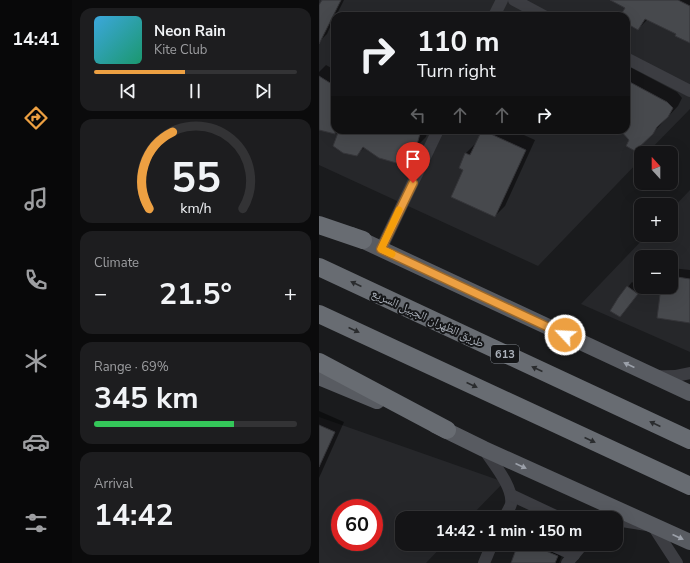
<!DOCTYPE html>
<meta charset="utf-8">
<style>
:root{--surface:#141416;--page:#1d1d1f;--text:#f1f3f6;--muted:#9d9ea1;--line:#333335;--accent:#eda042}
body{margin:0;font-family:"Nunito Sans","Noto Naskh Arabic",sans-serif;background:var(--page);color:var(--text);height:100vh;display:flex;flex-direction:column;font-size:15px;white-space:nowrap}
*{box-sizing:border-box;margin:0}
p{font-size:13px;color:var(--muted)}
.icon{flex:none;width:22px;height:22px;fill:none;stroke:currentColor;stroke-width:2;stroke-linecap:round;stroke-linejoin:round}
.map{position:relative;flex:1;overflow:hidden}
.details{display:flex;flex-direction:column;gap:8px;padding:8px;background:#0b0b0c;width:247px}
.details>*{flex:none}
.guide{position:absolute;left:12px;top:12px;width:299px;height:122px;border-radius:12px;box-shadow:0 4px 16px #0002,0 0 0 1px var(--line);background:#141416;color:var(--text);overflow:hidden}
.needle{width:26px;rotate:339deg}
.controls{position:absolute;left:315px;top:146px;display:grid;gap:8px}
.controls a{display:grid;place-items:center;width:44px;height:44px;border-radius:8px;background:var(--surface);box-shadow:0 4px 16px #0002,0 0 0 1px var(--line);font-size:20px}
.speed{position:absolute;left:12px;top:499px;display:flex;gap:8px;font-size:20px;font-weight:700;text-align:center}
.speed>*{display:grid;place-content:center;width:52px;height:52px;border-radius:50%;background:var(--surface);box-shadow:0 4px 16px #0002,0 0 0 1px var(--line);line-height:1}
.speed .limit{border:6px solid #d22;background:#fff;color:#111}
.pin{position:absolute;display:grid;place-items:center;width:34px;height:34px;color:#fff;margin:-41px -17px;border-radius:50% 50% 50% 0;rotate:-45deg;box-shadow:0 0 4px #0007}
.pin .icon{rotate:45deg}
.me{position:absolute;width:44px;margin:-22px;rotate:295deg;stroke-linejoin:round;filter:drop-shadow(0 0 3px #0008)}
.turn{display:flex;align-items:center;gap:14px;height:84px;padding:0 20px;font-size:18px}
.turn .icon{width:52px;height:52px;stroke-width:2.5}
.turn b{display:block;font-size:28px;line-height:34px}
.lanes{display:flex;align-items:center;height:38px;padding:0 20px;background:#0003;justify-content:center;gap:20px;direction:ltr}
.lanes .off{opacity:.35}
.big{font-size:30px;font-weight:700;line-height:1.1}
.details .card{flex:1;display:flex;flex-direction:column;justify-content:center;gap:6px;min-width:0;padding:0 14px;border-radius:12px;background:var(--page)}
.details .dial{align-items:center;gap:0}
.dial svg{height:104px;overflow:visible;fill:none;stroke:var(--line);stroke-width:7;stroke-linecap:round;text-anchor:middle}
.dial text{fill:var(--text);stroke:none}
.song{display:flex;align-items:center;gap:12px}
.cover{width:48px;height:48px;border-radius:6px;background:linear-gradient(135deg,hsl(200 70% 55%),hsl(160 70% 35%))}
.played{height:4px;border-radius:2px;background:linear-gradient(90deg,var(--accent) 45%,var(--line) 45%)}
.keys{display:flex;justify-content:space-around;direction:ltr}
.heat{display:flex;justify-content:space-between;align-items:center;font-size:22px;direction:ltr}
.charge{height:6px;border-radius:3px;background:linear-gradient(90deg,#34c759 69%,var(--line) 0)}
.trip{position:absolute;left:76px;top:511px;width:228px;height:40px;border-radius:12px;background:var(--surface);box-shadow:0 4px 16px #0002,0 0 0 1px var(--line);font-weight:700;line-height:40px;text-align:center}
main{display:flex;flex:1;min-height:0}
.dock{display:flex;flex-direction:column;width:72px;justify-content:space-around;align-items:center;background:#080809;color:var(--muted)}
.dock .icon{width:28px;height:28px}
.dock .selected{color:var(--accent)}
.dock b{font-size:18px;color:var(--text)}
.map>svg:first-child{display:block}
</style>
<main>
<nav class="dock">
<b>14:41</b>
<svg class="icon selected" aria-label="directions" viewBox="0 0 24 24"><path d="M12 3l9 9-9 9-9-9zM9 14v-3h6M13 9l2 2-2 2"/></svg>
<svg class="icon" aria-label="music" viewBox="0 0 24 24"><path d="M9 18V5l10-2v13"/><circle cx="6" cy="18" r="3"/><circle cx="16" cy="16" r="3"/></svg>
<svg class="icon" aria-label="phone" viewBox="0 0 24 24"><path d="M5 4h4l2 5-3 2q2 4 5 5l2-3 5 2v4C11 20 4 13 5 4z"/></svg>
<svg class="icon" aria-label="climate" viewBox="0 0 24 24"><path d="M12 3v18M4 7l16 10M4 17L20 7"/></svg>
<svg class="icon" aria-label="car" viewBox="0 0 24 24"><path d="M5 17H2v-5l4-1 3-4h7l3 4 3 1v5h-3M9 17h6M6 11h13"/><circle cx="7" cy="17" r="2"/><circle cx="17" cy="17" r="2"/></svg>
<svg class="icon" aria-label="filters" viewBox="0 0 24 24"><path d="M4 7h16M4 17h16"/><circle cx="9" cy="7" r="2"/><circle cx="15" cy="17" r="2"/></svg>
</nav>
<section class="details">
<div class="card">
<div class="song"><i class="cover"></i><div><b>Neon Rain</b><p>Kite Club</p></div></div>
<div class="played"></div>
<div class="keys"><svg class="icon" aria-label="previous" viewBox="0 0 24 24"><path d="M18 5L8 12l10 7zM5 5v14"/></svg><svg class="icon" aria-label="pause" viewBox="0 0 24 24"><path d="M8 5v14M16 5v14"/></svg><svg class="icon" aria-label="next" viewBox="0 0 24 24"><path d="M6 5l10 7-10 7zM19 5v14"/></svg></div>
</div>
<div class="card dial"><svg viewBox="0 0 100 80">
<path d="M14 69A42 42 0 1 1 86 69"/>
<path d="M14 69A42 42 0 0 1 32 10" stroke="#eda042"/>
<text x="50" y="56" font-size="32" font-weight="700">55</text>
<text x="50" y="72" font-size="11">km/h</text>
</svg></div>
<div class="card"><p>Climate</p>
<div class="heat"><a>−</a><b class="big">21.5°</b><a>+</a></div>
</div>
<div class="card"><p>Range · 69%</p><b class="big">345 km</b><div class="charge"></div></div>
<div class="card"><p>Arrival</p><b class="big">14:42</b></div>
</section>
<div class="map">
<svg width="371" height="563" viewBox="0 0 371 563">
<rect width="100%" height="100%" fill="#1a1b1d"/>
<!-- built -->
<g fill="#26272a" fill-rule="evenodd">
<path d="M0,0H371V109L328,153H322V159L219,266L0,165ZM16,16H307V130H16Z"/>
<path d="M371,190V352L262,304L328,235H352V210ZM322,257H352V287H322Z"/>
<path d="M0,417L185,482L150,518H83V544H125L107,563H0ZM21,508H55V542H21Z"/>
</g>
<!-- shadow -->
<g fill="#0007">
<polygon points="4,0 25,0 17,16 16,16 8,34 0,42 0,8"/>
<polygon points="293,0 371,0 371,42 358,34 329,19 319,29 307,22 307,16 302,16 307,8"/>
<polygon points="7,65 16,70 16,130 109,130 107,137 97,147 94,146 90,152 80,162 46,147 37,155 19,134 0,129 0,72"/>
<polygon points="307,65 358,92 363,98 359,106 333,134 311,140 303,130 307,130"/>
<polygon points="164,130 194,130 216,140 186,206 176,216 146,170 141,167 147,153 157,143"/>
<polygon points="353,268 371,270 371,322 343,287 352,287"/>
<polygon points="313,282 322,289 301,316 299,299"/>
<polygon points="0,411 25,422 0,478"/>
<polygon points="202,544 235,544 245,549 240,563 193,563"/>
</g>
<!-- building -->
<g fill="#47494d" stroke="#353539">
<polygon points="3,0 22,0 0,44 0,5"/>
<polygon points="291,0 359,0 371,6 371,43 356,36 357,34 326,19 319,30 307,23 307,16 301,16 306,8"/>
<polygon points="0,76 16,86 16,134 0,130"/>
<polygon points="307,80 348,102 354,108 349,117 338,127 334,134 316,151 307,146 310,140 301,130 307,130"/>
<polygon points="20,130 102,130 97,148 91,146 81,164 60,158 44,147 38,156 24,153 14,146"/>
<polygon points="163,130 207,150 176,217 132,197 144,170 140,168 146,153 151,155"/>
<polygon points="352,276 371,279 371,323 338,318 342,287 352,287"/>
<polygon points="308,286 319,294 301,317 291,311 299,298"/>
<polygon points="0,425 16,432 0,467"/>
<polygon points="199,544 223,544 224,548 227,551 239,556 236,563 192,563"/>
</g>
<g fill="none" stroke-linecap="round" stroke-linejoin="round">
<!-- minor -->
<g stroke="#3c3d42" stroke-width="12">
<polyline points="195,0 225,16"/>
<polyline points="175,16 183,0"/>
<polyline points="307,58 371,91"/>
<polyline points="62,249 119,130"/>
<path d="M339,376C350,377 360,376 371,373"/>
<path d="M165,449C173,462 195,487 192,504C191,508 187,514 185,518"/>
<polyline points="192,495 241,518"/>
<polyline points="297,520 334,526 358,563"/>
<polyline points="230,544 255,555"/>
<polyline points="165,563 173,544"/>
<polyline points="248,563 264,544"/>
</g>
<!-- major -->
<g stroke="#585b61" stroke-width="16">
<polyline points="32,235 371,393"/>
<polyline points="0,377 58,401"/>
<polyline points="116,425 165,449 371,542"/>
</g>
<!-- highway -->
<g stroke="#686c72" stroke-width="18">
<polyline points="0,225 44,240"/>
<polyline points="0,267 371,440"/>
<polyline points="0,314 371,486"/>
<polyline points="0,362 128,430"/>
</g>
</g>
<!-- one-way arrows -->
<defs><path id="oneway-solid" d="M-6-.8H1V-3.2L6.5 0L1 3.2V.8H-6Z"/></defs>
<g fill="#2a2c2e">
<use href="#oneway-solid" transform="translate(37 284) rotate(-155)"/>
<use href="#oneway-solid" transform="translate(35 330) rotate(25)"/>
<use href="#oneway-solid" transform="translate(218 369) rotate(-155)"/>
<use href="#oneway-solid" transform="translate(153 385) rotate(25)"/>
<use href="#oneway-solid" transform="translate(336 424) rotate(-155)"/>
<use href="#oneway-solid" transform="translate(271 440) rotate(25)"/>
</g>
<g fill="#9ca1aa">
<use href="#oneway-solid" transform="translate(310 365) rotate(-155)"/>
<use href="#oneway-solid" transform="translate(202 466) rotate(24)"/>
<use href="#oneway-solid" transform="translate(359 537) rotate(24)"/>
</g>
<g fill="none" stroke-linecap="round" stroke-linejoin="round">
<defs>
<polyline id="route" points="94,183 62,249 246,335"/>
</defs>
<!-- route casing -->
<use href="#route" stroke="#9a682b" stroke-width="10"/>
<!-- route -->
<use href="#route" stroke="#eda042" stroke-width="7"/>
<!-- slow -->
<polyline stroke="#f59e0b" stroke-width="7" points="73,254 62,249 80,210"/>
</g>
<g text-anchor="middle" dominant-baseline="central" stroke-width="4" stroke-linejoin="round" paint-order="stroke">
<!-- shield labels -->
<rect fill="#151618" stroke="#7f848b" stroke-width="1" x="172" y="345" width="28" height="18" rx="3"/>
<g font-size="11" font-weight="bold" fill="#adb3bc">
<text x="186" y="354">613</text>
</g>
<!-- street labels -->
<g font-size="12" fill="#adb3bc" stroke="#151618">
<text transform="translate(109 318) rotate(25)">طريق الظهران الجبيل السريع</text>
</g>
</g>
</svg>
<div class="controls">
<a><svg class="needle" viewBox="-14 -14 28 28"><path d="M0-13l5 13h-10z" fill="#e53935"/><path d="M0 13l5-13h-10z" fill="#9d9ea1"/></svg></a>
<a>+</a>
<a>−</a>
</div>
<div class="speed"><div class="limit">60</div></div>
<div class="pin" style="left:94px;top:183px;background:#d93025"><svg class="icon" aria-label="arrive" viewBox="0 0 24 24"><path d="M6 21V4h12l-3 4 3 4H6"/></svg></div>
<svg class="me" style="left:246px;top:335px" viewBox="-20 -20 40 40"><circle r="17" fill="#eda042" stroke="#fff" stroke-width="3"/><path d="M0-11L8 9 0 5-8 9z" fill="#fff"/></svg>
<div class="trip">14:42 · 1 min · 150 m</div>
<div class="guide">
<div class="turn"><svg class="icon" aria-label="right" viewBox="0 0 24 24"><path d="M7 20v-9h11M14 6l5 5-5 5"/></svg><div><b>110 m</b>Turn right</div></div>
<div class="lanes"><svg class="icon off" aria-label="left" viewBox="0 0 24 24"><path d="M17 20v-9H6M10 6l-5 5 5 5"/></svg><svg class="icon off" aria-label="ahead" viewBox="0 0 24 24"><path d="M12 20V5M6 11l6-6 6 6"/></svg><svg class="icon off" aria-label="ahead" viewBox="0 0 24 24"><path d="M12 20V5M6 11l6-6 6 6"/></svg><svg class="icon" aria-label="right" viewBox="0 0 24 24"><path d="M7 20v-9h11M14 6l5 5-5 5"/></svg></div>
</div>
</div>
</main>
